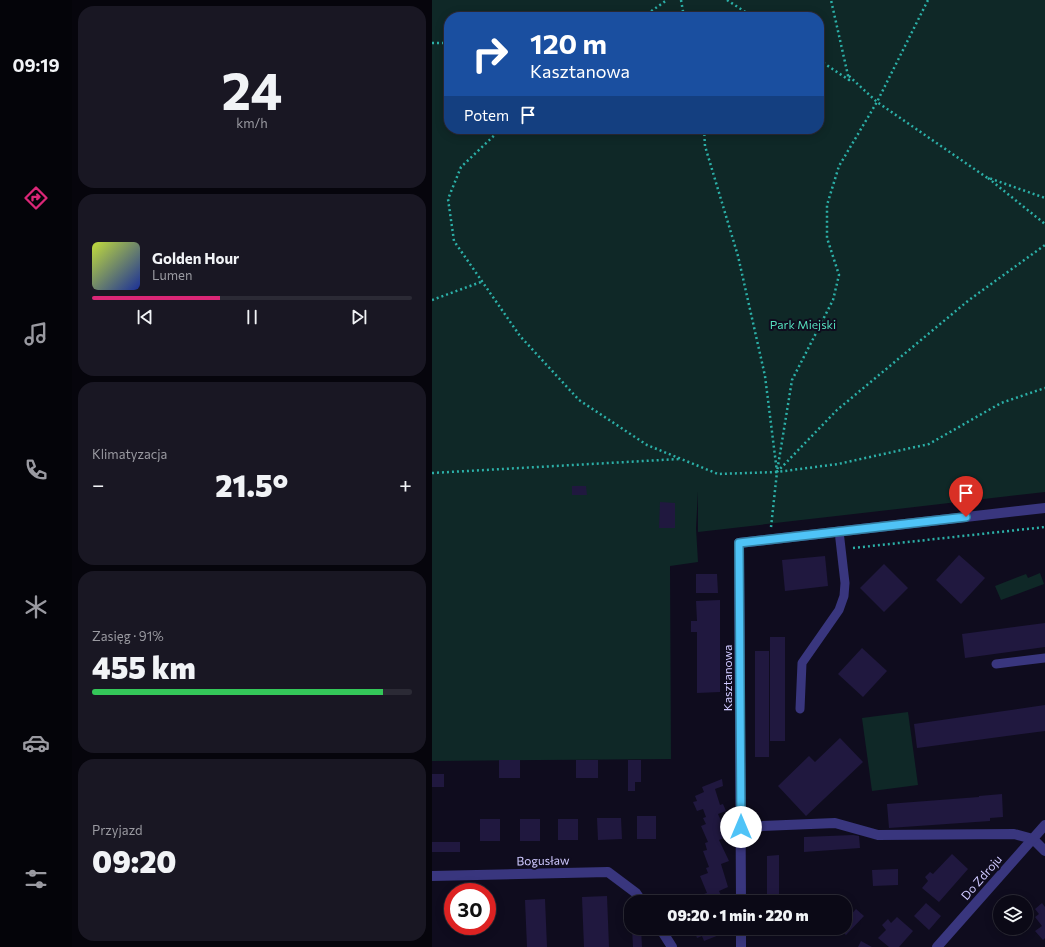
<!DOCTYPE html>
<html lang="pl">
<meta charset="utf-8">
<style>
:root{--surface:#0b0916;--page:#191723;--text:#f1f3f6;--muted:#9a9aa1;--line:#2b2a35;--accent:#db2777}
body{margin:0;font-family:Commissioner,sans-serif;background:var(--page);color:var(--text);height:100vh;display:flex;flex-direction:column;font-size:15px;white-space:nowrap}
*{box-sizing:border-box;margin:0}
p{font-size:13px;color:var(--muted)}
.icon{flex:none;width:22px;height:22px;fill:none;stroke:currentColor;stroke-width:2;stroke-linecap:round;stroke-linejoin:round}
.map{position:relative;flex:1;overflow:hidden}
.panel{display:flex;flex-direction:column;gap:6px;padding:6px;background:#06050c;width:360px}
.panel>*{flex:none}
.hud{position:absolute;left:12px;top:12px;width:380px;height:122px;border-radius:16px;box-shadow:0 2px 10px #0003,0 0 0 1px var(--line);background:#1a4fa0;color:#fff;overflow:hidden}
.fabs{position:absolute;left:561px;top:895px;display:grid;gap:8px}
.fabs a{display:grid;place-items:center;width:40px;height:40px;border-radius:50%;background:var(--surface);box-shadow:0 2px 10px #0003,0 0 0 1px var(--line);font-size:20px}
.speed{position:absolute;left:12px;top:883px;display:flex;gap:8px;font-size:20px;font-weight:700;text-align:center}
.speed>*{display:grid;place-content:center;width:52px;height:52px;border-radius:50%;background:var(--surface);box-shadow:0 2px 10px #0003,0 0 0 1px var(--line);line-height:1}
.speed .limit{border:6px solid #d22;background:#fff;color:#111}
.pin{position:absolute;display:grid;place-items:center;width:34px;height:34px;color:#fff;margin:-41px -17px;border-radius:50% 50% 50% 0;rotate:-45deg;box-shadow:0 0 4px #0007}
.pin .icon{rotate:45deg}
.me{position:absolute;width:44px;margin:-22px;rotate:0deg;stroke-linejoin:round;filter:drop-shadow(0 0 3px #0008)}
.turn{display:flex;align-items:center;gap:14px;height:84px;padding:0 20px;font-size:18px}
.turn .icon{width:52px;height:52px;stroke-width:2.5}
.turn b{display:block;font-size:28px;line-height:34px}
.then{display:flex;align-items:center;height:38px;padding:0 20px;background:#0003;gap:8px;font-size:15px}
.big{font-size:30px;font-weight:800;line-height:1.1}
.panel .card{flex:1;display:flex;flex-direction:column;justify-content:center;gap:6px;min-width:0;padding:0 14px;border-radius:16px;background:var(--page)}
.panel .dial{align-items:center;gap:0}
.dial b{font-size:52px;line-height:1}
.song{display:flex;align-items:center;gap:12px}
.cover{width:48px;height:48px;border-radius:6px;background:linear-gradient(135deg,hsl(70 70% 55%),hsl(230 70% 35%))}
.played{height:4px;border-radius:2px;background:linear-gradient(90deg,var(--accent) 40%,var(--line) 40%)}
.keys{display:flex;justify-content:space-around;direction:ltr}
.heat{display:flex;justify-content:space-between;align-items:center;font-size:22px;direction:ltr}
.charge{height:6px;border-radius:3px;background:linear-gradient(90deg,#34c759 91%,var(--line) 0)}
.trip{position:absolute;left:192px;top:895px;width:228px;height:40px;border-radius:16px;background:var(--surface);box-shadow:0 2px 10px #0003,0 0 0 1px var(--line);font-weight:800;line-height:40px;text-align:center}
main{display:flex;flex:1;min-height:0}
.menu{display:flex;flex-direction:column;width:72px;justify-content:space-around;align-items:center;background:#040409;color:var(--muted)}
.menu .icon{width:28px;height:28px}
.menu .selected{color:var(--accent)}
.menu b{font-size:18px;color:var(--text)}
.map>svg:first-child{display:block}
</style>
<main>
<nav class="menu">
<b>09:19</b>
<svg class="icon selected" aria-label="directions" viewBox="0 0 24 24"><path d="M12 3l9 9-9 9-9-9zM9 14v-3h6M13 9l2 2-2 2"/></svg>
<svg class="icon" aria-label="music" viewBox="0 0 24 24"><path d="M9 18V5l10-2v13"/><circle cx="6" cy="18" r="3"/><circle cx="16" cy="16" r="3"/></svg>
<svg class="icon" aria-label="phone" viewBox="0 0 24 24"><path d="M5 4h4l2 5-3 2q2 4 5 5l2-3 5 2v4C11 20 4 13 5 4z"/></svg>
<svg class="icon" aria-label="climate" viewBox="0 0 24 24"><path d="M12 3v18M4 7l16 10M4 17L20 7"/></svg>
<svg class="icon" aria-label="car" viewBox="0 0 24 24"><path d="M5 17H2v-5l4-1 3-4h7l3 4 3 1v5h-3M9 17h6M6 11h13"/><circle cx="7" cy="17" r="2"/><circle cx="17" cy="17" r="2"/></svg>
<svg class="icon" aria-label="filters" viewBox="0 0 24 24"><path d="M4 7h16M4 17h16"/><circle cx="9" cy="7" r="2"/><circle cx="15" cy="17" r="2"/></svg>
</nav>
<section class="panel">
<div class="card dial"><b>24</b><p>km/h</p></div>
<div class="card">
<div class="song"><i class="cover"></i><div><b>Golden Hour</b><p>Lumen</p></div></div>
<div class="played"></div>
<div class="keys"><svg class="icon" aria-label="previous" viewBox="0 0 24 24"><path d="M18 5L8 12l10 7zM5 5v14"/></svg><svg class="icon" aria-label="pause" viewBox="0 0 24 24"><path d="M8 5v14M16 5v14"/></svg><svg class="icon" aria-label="next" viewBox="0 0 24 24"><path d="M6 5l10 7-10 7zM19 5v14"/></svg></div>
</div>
<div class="card"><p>Klimatyzacja</p>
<div class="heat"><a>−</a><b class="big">21.5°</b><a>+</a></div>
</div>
<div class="card"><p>Zasięg · 91%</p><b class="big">455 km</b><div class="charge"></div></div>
<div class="card"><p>Przyjazd</p><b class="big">09:20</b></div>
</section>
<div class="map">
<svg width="613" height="947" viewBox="0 0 613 947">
<rect width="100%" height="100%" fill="#0f0c1e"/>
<!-- green -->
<g fill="#0f2827" fill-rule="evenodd">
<path d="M0,0H613V492L266,532V491L264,528L266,562L238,566L239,759L0,761ZM17,17H387V129H17Z"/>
<polygon points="608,573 612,584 569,600 563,586 594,574 596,578"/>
<polygon points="476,712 486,785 440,791 430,718"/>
</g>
<!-- building -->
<g fill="#20183f">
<polygon points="140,486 154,486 155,495 140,495"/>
<polygon points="228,502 243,503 243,528 227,528"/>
<polygon points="527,555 553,578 529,604 504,580"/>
<polygon points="393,556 396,586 353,591 350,560"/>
<polygon points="452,564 476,588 452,612 428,588"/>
<polygon points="264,574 285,574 286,593 264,593"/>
<polygon points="288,600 288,692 265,693 265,632 259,632 259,621 265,621 264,601"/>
<polygon points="613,623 613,647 533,658 530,634"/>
<rect x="338" y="637" width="15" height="104"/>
<polygon points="430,648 455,671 431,697 406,674"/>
<rect x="323" y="651" width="14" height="106"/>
<polygon points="613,705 613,731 485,748 482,724"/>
<polygon points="408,738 431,762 374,816 346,786 377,756 383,762"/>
<rect x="67" y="760" width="21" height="18"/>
<rect x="144" y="760" width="22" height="18"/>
<polygon points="196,760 209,760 209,782 203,782 203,791 196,791"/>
<rect x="0" y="774" width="12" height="13"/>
<polygon points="290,779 291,786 283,789 288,805 291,804 294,811 286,814 296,836 287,840 297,861 289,864 296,887 287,891 292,902 266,902 274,899 272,894 275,893 268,876 276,873 274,868 277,867 271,851 275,850 273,843 276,842 269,826 274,824 271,818 274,817 271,809 265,811 261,802 265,801 263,796 272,792 270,787"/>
<polygon points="570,794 571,817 558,818 558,821 457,828 455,804 547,797 547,796"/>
<rect x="205" y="816" width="19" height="23"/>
<polygon points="165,818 189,818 190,839 166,840"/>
<rect x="48" y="819" width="20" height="22"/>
<rect x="88" y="819" width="20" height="22"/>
<rect x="126" y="819" width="20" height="21"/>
<polygon points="421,835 427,836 428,848 372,852 372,837"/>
<rect x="0" y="842" width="28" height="10"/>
<polygon points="520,854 536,869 507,902 490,888 496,881 493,877 498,872 501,874"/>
<polygon points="347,855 347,902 335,902 335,856"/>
<polygon points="466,869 466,885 441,886 440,870"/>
<polygon points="175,896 177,947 152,947 150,897"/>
<polygon points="113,899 115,947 95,947 93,900"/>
<polygon points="494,903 509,916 497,930 482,916"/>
<polygon points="610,903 613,907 613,938 611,940 603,931 610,926 603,917 607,914 603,909"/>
<polygon points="424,909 432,916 414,935 407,928 413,928 413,921"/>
<polygon points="465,917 481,931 467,947 457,947 446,938 454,930 450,925 456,919 459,923"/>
<polygon points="200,928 209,928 210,947 201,947"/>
<polygon points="264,928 290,928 292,933 272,941 270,936 265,938 262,929"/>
<polygon points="429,941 440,947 426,947"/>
</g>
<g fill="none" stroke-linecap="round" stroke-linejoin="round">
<!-- path -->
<g stroke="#2cb0a8" stroke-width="2.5" stroke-dasharray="2 3" stroke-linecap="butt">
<polyline points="249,0 252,17"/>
<polyline points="295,0 321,17"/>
<polyline points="211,17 235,0"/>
<polyline points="0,43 17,43"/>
<polyline points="387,60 417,80 399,0"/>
<polyline points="417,76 445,102 554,177 613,198"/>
<polyline points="69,129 29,167 16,199 22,241 88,336 147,400 215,445 286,474 345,472 360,380 401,300 407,275 395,238 395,205 407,166 445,102 496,0"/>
<polyline points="272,129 273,146 306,256 333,376 345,472 406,464 497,444 569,403 613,388"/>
<polyline points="556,178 613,224"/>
<polyline points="0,300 49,282"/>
<polyline points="0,473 247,459"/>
<polyline points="339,527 345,472 405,410 537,300 613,245"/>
<polyline points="421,548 613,527"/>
</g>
<!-- lane -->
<g stroke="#39367e" stroke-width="9">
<polyline points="564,664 613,658"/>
<polyline points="368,709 370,663 407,610 412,596 413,583 407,531"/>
</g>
<!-- street -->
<g stroke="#39367e" stroke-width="10">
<polyline points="309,827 403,823 446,835 582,834 601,839 613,851"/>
<polyline points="0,876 176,872 204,893 210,902"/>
<polyline points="309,902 307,543 613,508"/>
<polyline points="228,928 240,947"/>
<polyline points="309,928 309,947"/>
<polyline points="505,947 613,825"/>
</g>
</g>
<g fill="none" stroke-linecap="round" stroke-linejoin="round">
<defs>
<polyline id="route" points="309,827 307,543 534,517"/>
</defs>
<!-- route casing -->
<use href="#route" stroke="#337fa1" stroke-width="10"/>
<!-- route -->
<use href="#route" stroke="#4fc3f7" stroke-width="7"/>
</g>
<g text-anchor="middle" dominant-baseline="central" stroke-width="4" stroke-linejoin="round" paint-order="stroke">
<!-- park labels -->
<g font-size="12" fill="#55dfbd" stroke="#0f0c1e">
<text x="371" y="324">Park Miejski</text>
</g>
<!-- street labels -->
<g font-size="12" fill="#cfc9ff" stroke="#0f0c1e">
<text transform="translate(295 678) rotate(-90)">Kasztanowa</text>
<text transform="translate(111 860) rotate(-1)">Bogusław</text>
<text transform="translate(549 877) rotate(-49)">Do Zdroju</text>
</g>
</g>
</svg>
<div class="fabs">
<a><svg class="icon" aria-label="layers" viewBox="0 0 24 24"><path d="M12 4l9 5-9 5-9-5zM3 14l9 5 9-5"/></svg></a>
</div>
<div class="speed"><div class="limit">30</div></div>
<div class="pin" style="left:534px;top:517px;background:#d93025"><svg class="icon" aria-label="arrive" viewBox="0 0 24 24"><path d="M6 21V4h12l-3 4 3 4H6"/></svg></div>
<svg class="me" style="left:309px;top:827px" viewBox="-20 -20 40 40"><circle r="19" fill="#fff"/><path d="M0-13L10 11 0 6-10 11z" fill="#4fc3f7"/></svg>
<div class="trip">09:20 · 1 min · 220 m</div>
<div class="hud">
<div class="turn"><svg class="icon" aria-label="right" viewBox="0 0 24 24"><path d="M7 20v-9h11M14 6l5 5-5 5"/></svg><div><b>120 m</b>Kasztanowa</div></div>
<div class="then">Potem<svg class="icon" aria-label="arrive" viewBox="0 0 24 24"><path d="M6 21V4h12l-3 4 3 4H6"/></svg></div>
</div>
</div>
</main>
